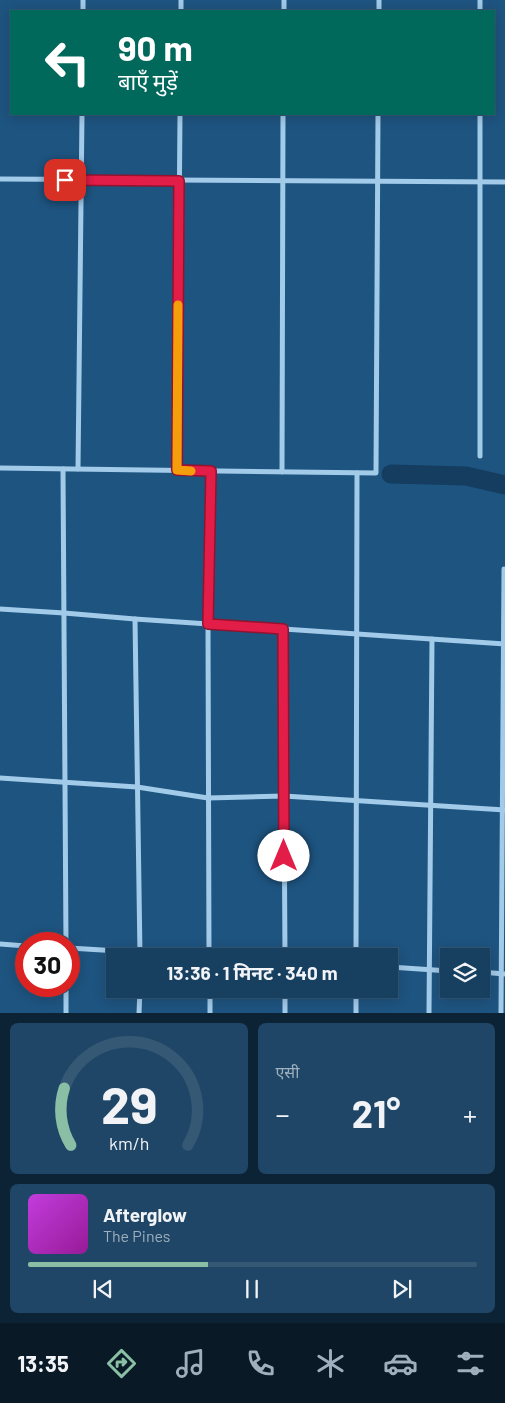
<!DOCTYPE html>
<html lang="hi">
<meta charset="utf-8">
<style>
:root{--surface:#163f60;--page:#1f4666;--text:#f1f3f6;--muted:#9eafbd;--line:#355875;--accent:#8abfa5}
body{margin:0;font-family:Barlow,"Noto Sans Devanagari",sans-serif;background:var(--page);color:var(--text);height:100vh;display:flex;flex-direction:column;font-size:19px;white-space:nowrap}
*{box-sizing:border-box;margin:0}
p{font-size:16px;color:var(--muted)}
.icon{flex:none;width:28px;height:28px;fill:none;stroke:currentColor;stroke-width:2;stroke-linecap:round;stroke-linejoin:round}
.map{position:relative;height:1013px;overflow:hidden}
.side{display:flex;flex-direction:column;gap:10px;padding:10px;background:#0c2335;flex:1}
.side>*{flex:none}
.hud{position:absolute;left:10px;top:10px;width:485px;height:105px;border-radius:0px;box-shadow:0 2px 12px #0003,0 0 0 1px var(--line);background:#00695c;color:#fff;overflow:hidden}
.tools{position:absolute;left:440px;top:948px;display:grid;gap:10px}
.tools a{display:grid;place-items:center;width:50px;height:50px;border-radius:0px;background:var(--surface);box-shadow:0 2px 12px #0003,0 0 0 1px var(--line);font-size:25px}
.speed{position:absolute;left:15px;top:932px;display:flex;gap:10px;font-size:25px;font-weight:700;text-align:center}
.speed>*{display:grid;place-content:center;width:65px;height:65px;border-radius:50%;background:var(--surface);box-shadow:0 2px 12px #0003,0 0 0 1px var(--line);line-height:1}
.speed .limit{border:8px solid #d22;background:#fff;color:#111}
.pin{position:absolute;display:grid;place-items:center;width:42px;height:42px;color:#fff;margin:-21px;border-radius:10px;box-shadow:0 2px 8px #0006}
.me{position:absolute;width:55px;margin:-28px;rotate:0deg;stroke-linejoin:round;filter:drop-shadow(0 0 4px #0008)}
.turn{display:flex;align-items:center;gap:18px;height:105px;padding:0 25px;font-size:22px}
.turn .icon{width:65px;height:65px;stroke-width:2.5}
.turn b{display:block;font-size:35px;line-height:42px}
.big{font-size:38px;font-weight:700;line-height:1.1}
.side .tile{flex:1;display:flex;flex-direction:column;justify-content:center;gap:8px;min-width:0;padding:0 18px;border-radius:8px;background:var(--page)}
.side .dial{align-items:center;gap:0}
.dial svg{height:130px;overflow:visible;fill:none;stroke:var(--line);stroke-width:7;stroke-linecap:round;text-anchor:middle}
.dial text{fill:var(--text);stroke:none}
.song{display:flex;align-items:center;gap:15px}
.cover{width:60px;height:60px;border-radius:8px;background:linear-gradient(135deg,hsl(290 70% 55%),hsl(300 70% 35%))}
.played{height:5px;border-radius:2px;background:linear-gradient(90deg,var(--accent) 40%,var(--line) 40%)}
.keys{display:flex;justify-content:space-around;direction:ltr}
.heat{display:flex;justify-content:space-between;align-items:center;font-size:28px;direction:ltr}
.side .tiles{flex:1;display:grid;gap:10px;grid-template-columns:1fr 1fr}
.tile:last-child{grid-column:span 2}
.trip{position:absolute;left:106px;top:948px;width:292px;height:50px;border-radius:0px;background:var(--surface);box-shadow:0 2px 12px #0003,0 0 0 1px var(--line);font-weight:700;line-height:50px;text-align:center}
.dock{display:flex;height:80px;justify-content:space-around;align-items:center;background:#091926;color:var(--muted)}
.dock .icon{width:35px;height:35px}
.dock .on{color:var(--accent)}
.dock b{font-size:22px;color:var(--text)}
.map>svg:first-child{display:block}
</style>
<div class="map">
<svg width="505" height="1013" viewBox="0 0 505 1013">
<rect width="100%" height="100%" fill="#1e5480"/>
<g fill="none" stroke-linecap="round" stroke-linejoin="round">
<!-- canal -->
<polyline stroke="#143d5f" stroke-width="19" points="391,474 466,476 505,485"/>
<!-- minor -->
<g stroke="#a2cae9" stroke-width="5">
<polyline points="83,11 83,0"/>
<polyline points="181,11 181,0"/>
<polyline points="284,11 284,0"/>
<polyline points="379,11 379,0"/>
<polyline points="480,11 480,0"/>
<polyline points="0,179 505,182"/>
<polyline points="480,456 480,114"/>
<polyline points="0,468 376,473 378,114"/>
<polyline points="63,469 66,944"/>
<polyline points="78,469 82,114"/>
<polyline points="177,471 180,114"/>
<polyline points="282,472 283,114"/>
<polyline points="0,609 64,613 135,619 505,644"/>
<polyline points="135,619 140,956"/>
<polyline points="283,629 285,956"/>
<polyline points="0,778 137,787 208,798 284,796 505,810"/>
<polyline points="0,944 26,946"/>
<polyline points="69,948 201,956"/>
<polyline points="209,956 208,624 211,471"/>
<polyline points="356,956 357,473"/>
<polyline points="390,967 449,971"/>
<polyline points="481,972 505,974"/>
<polyline points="66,986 66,1013"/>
<polyline points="210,989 210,1013"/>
<polyline points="285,989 285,1013"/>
<polyline points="139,1013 140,989"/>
<polyline points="356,1013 356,989"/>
<polyline points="429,1013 432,639"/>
<polyline points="501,1013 504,569"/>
</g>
</g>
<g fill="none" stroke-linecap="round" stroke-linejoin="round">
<defs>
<polyline id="route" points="65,180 179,181 177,470 211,471 208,624 283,629 284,856"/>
</defs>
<!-- route casing -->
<use href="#route" stroke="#92132f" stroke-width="12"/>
<!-- route -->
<use href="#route" stroke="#e11d48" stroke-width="9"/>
<!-- slow -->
<polyline stroke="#f59e0b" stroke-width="9" points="178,305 177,470 191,471"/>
</g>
</svg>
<div class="tools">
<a><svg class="icon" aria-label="layers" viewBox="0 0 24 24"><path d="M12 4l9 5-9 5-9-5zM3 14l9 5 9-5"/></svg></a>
</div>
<div class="speed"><div class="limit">30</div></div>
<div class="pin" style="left:65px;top:180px;background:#d93025"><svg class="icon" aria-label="arrive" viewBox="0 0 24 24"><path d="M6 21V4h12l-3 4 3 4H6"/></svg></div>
<svg class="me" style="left:284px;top:856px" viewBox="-20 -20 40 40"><circle r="19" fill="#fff"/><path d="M0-13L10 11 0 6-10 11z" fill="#e11d48"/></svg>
<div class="trip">13:36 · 1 मिनट · 340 m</div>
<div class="hud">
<div class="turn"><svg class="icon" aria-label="left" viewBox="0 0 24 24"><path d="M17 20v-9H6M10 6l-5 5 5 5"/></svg><div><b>90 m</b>बाएँ मुड़ें</div></div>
</div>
</div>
<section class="side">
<div class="tiles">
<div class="tile dial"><svg viewBox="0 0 100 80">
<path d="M14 69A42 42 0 1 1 86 69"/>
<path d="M14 69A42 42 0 0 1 10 34" stroke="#8abfa5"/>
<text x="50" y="56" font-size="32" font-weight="700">29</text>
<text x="50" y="72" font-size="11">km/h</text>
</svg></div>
<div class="tile"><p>एसी</p>
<div class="heat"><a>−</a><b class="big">21°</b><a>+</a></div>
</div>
<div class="tile">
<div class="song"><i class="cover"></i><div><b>Afterglow</b><p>The Pines</p></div></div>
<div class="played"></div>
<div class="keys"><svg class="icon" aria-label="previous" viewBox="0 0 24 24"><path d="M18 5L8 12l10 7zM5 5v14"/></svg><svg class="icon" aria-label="pause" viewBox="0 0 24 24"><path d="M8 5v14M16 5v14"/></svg><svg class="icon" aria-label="next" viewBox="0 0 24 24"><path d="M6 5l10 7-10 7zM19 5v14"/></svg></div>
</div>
</div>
</section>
<nav class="dock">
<b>13:35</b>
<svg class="icon on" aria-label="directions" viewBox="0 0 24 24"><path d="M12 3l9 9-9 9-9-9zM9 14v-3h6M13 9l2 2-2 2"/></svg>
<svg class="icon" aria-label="music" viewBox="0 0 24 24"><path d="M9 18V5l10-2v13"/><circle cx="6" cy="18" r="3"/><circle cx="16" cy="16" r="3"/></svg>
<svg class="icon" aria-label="phone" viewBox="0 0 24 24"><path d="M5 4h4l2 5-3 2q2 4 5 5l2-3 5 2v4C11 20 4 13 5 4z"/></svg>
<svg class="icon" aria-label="climate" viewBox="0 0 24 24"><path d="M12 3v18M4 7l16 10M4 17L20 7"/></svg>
<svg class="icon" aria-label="car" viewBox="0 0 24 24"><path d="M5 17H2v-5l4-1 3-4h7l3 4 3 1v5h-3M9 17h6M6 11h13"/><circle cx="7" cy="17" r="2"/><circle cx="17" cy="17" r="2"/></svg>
<svg class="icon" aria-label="filters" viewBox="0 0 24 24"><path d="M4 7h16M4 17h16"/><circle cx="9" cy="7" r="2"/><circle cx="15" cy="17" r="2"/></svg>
</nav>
